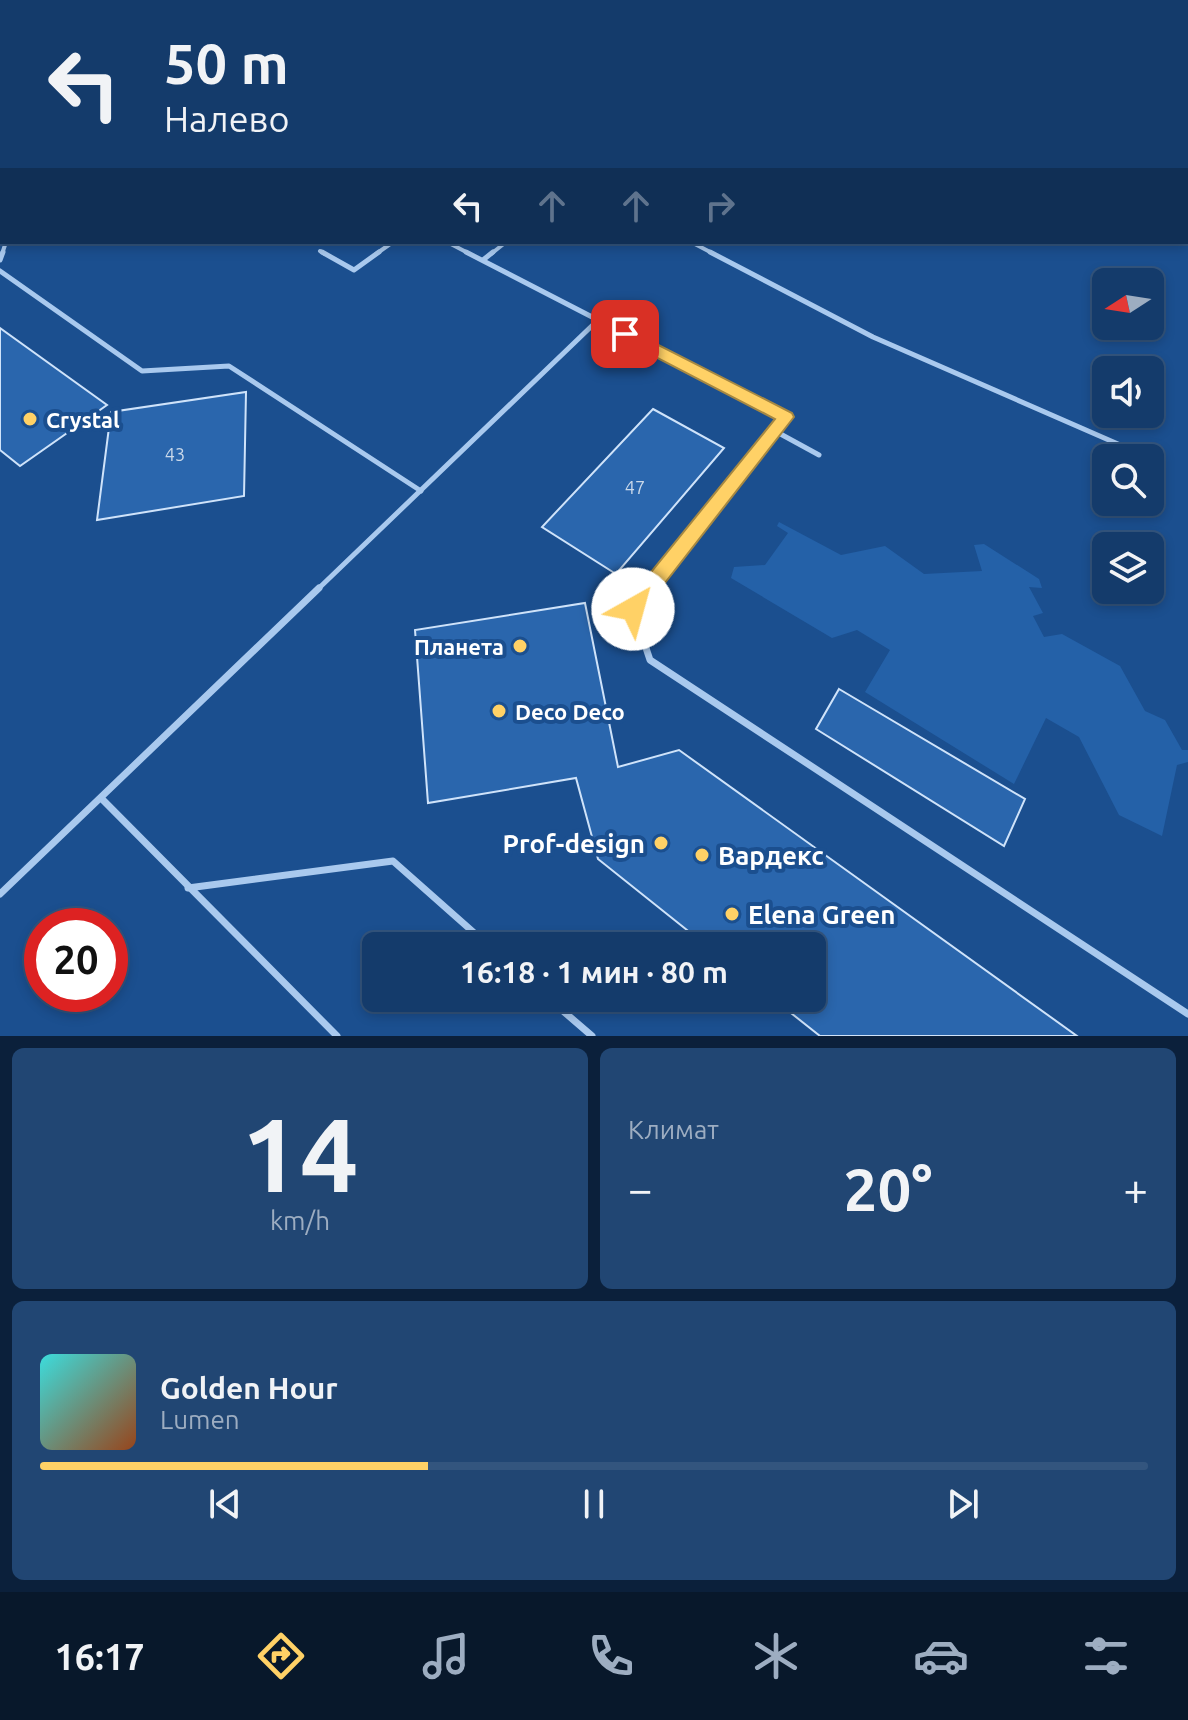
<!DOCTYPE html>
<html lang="ru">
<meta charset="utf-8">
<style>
:root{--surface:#143b6b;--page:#214673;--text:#f1f3f6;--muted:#9dadc1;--line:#33557e;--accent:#ffd166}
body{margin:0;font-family:Ubuntu,sans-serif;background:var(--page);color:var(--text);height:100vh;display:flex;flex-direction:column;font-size:30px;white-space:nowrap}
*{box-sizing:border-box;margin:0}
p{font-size:26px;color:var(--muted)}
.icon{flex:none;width:44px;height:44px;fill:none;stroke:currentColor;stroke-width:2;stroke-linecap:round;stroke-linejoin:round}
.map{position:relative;height:1036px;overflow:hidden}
.drawer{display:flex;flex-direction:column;gap:12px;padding:12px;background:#0b203b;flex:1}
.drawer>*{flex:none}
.top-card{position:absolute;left:0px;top:0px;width:1188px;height:244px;box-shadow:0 4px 12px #0003,0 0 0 2px var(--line);background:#143b6b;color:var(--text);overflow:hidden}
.needle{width:52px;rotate:258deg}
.fabs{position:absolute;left:1092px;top:268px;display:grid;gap:16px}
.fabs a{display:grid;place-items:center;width:72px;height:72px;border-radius:12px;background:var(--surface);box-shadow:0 4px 12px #0003,0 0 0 2px var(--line);font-size:40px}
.speed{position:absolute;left:24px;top:908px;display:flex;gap:16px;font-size:40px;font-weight:700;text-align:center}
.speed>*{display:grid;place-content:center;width:104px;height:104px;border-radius:50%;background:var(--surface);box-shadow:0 4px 12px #0003,0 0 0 2px var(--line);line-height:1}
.speed .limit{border:12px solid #d22;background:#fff;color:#111}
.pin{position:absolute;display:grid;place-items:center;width:68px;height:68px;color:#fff;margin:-34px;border-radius:16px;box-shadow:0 4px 12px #0006}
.me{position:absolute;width:88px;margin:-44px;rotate:38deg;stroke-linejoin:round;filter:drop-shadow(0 0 6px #0008)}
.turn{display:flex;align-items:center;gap:28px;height:168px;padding:0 32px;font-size:36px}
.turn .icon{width:104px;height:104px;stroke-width:2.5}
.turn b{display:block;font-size:56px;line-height:68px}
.lanes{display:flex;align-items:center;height:76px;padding:0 32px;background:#0003;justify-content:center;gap:40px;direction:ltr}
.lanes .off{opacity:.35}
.big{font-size:60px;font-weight:600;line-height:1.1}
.drawer .widget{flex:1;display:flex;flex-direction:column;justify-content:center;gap:12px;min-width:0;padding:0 28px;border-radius:12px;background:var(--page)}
.drawer .dial{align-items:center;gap:0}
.dial b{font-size:104px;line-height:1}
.song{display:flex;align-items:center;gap:24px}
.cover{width:96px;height:96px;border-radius:12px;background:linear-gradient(135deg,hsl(180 70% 55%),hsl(20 70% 35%))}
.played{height:8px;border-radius:4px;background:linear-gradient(90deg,var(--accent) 35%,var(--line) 35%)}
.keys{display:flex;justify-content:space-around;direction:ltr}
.heat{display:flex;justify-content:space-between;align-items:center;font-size:44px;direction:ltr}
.drawer .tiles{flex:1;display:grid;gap:12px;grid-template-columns:1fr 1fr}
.widget:last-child{grid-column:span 2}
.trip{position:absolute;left:362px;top:932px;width:464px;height:80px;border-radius:12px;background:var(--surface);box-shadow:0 4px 12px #0003,0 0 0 2px var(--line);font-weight:600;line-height:80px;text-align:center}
.dock{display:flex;height:128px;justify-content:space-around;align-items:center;background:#08182b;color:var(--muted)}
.dock .icon{width:56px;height:56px}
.dock .active{color:var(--accent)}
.dock b{font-size:36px;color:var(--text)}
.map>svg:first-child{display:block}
</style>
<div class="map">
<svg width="1188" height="1036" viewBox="0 0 1188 1036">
<rect width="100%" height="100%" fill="#1b4f8f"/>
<!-- green -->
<polygon fill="#2461a8" points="779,522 841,555 885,546 924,574 982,571 974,545 984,544 1039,579 1042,588 1029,587 1043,613 1033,616 1044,637 1062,634 1120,666 1145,711 1165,720 1182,750 1188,750 1188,762 1177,765 1162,836 1119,815 1079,737 1046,718 1014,784 865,692 890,650 857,630 832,638 731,578 734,567 765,565 788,533 777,526"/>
<!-- building -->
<g fill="#2a66ad" stroke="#cfe3fa" stroke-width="2">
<polygon points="0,328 107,405 20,466 0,450"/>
<polygon points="246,392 244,496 97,520 111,412"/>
<polygon points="653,409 724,448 616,574 542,527"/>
<polygon points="585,603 618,767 679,750 1077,1036 820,1036 772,998 812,998 812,946 707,946 598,859 576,778 428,803 415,630"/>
<polygon points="839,689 1025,799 1004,846 816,729"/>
</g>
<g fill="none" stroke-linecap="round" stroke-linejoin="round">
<!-- path -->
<polyline stroke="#a9c9ee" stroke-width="3" stroke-dasharray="3 4" stroke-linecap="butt" points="77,2 82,0"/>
<!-- service-far2 -->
<g stroke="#a9c9ee" stroke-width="4">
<polyline points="447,242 470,254"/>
<polyline points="691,242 714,254"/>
<polyline points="320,251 325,254"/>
<polyline points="2,254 6,242"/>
<polyline points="376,254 393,242"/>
<polyline points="491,254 506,242"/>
</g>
<!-- service-far1 -->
<g stroke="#a9c9ee" stroke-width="5">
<polyline points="322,252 354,270 379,252"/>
<polyline points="466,252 786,417 648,590"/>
<polyline points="710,252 873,337 1134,451"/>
<polyline points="0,260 3,252"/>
<polyline points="483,260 493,252"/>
<polyline points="0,271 142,371 229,366 421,491"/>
<polyline points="775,431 819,455"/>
<polyline points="317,590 598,320"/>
</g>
<!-- service -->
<g stroke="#a9c9ee" stroke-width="7">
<polyline points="650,588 633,609 650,660 1188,1014"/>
<polyline points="101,798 337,1036"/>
<polyline points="188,888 393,861 489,946"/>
<polyline points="0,894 319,588"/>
<polyline points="548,998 592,1036"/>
</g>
<!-- primary -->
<g fill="#f0f6ff" fill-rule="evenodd">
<polygon points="13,0 29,0 12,2"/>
<polygon points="2,5 2,13 0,14 0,6"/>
</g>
</g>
<!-- route -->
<polygon fill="#ffd166" stroke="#a68842" stroke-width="2" points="625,328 792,413 794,417 640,615 633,618 623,609 626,603 775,419 619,338 617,334"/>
<!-- markers -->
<g fill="#ffd166" stroke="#1b4f8f" stroke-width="3">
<circle cx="30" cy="419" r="8"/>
<circle cx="520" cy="646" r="8"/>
<circle cx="499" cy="711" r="8"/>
<circle cx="661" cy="843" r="8"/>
<circle cx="702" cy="855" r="8"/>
<circle cx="732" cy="914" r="8"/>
</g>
<g text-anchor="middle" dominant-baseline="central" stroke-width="8" stroke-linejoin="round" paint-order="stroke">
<!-- number labels -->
<g font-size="18" fill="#cad9ea">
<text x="175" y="454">43</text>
<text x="635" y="487">47</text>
</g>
<!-- poi labels -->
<g font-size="22" font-weight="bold" fill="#fff" stroke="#1b4f8f" text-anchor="start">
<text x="46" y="419">Crystal</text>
<text x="504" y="646" text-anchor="end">Планета</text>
<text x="515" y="711">Deco Deco</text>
</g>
<!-- near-poi labels -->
<g font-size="26" font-weight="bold" fill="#fff" stroke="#1b4f8f" text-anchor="start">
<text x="645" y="843" text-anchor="end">Prof-design</text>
<text x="718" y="855">Вардекс</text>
<text x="748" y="914">Elena Green</text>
</g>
</g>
</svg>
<div class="fabs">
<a><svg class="needle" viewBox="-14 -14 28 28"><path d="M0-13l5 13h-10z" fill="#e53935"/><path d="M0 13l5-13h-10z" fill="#9dadc1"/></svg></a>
<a><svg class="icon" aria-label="sound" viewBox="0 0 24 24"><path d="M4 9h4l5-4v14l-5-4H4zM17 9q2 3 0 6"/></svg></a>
<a><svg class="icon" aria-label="search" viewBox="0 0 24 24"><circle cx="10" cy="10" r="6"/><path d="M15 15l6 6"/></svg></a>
<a><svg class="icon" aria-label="layers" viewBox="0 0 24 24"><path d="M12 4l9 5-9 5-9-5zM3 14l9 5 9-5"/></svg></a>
</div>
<div class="speed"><div class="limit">20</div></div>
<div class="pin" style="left:625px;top:334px;background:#d93025"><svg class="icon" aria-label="arrive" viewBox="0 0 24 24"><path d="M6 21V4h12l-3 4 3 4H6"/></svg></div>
<svg class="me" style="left:633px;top:609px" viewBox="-20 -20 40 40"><circle r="19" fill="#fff"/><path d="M0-13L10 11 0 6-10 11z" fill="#ffd166"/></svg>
<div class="trip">16:18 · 1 мин · 80 m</div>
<div class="top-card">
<div class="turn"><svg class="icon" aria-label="left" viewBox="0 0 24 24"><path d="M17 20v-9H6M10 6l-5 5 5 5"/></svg><div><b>50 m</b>Налево</div></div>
<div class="lanes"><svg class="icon" aria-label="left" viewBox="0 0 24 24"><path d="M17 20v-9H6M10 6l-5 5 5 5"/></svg><svg class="icon off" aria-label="ahead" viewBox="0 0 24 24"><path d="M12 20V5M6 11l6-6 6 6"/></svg><svg class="icon off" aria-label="ahead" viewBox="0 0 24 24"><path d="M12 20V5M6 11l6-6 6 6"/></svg><svg class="icon off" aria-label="right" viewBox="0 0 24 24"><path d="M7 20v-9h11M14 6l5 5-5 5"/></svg></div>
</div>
</div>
<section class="drawer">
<div class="tiles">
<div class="widget dial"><b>14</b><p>km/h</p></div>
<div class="widget"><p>Климат</p>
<div class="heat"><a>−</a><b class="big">20°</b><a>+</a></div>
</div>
<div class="widget">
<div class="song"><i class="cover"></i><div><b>Golden Hour</b><p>Lumen</p></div></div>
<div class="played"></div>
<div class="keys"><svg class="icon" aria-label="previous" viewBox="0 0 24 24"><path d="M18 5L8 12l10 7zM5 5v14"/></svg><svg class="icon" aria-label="pause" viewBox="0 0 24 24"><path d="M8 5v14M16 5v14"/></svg><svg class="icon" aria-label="next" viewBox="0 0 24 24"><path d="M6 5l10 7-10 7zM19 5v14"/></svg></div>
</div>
</div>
</section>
<nav class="dock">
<b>16:17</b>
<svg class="icon active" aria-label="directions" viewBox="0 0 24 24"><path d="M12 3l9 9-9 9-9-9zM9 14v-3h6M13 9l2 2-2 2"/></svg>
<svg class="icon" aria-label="music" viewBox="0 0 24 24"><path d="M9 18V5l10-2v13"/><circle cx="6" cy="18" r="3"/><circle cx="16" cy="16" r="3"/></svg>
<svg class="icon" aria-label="phone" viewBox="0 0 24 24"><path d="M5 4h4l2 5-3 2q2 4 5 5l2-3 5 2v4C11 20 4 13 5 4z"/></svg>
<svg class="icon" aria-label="climate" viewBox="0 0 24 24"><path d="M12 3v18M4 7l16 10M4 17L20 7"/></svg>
<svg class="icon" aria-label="car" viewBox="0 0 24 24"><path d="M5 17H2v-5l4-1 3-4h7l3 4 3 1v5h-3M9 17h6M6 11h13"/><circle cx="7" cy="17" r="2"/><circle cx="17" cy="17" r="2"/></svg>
<svg class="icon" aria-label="filters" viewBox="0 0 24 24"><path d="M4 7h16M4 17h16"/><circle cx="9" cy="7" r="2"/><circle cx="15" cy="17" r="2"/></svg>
</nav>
